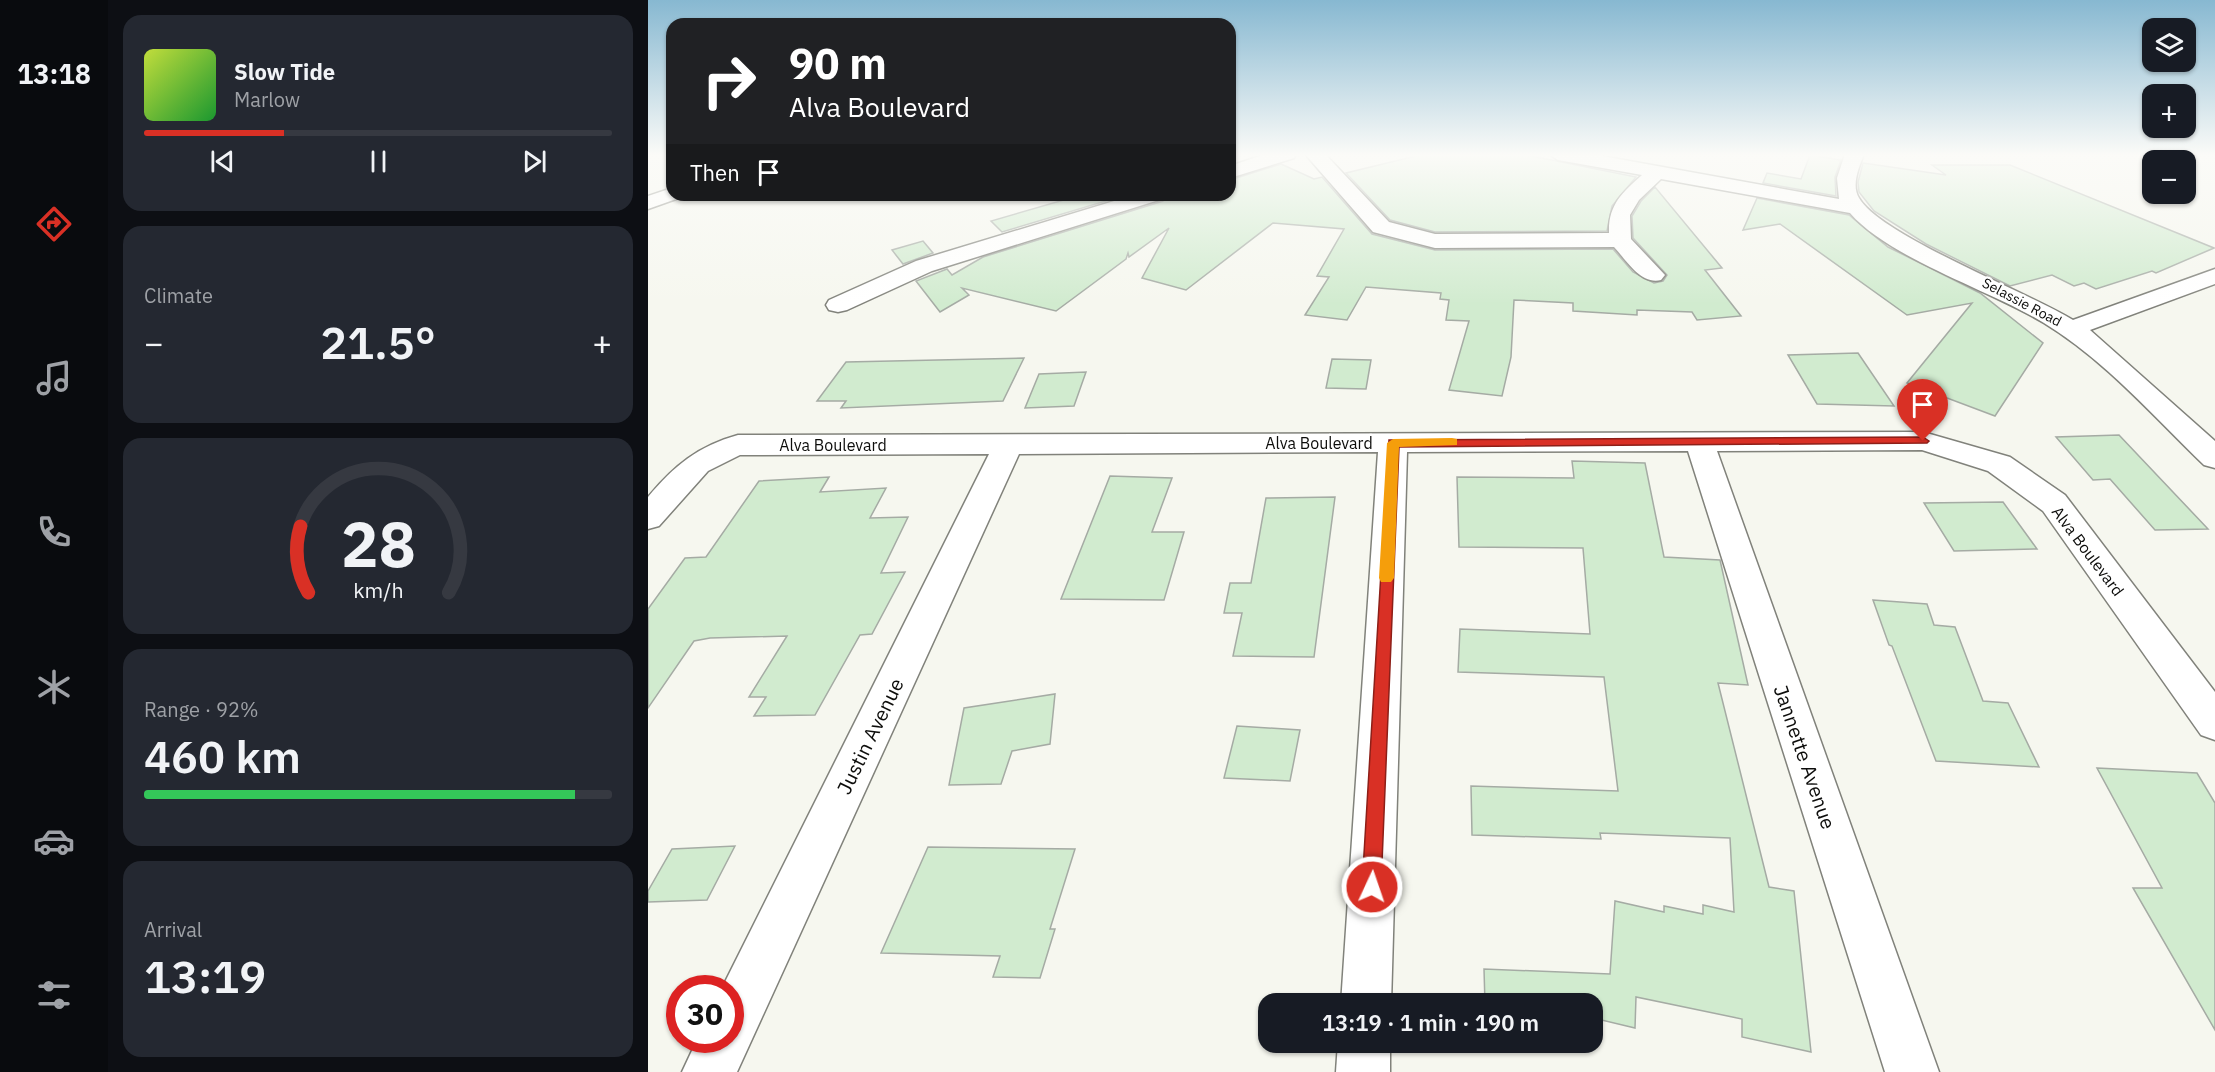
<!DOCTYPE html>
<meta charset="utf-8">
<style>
:root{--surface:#171b24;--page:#242831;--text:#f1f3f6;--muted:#9ea1a6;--line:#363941;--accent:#d93025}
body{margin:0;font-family:"IBM Plex Sans",sans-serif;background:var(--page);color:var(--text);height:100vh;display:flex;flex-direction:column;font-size:22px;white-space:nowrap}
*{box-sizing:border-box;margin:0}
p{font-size:20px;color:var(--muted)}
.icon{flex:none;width:33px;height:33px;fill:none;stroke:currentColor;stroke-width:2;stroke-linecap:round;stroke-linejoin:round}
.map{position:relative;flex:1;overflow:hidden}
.side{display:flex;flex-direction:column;gap:15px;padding:15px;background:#0d0f14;width:540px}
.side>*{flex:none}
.hud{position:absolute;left:18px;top:18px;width:570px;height:183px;border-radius:18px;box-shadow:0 2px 4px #0004;background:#202124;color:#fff;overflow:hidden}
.tools{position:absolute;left:1494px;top:18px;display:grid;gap:12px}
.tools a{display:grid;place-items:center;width:54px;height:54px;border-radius:12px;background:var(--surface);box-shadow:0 2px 4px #0004;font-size:30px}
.speed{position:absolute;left:18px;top:975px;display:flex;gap:12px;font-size:30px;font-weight:700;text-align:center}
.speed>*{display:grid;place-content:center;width:78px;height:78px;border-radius:50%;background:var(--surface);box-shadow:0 2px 4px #0004;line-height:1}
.speed .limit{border:9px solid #d22;background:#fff;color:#111}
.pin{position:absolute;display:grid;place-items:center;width:51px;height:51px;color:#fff;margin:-62px -26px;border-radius:50% 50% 50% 0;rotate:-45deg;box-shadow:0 0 6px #0007}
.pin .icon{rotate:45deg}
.me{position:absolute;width:66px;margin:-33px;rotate:3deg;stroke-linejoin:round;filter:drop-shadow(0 0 4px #0008)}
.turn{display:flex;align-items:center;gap:21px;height:126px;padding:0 24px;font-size:27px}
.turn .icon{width:78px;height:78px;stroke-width:2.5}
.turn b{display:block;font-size:42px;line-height:51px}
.then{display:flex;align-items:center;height:57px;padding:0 24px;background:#0003;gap:12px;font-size:22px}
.big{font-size:45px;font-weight:600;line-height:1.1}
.side .card{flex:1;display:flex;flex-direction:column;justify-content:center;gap:9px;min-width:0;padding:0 21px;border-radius:18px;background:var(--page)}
.side .dial{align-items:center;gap:0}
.dial svg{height:156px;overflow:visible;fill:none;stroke:var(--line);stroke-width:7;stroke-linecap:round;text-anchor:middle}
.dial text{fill:var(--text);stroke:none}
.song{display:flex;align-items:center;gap:18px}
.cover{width:72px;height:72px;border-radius:9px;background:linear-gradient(135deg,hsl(70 70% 55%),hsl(130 70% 35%))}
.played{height:6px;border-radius:3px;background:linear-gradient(90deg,var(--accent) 30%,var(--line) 30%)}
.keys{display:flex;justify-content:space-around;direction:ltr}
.heat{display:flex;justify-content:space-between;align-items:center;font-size:33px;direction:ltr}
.charge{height:9px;border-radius:4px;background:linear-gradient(90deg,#34c759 92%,var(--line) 0)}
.trip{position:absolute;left:610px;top:993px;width:345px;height:60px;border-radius:18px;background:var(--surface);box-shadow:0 2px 4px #0004;font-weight:600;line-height:60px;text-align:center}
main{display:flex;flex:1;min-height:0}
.tab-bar{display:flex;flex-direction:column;width:108px;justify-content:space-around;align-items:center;background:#090b0e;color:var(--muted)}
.tab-bar .icon{width:42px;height:42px}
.tab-bar .current{color:var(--accent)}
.tab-bar b{font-size:27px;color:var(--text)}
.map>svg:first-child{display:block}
</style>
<main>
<nav class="tab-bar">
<b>13:18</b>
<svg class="icon current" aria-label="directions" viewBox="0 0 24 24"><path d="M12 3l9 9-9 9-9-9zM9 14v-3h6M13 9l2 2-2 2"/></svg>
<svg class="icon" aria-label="music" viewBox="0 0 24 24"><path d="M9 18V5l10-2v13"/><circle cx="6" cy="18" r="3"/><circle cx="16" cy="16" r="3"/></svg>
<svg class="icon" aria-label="phone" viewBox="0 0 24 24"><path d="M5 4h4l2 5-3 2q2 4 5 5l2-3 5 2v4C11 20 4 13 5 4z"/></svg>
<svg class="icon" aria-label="climate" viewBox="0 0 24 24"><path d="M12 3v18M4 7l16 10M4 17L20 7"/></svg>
<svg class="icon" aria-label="car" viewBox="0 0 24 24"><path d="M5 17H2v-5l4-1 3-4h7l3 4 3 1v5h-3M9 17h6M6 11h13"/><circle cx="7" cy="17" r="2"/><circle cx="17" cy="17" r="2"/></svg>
<svg class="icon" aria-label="filters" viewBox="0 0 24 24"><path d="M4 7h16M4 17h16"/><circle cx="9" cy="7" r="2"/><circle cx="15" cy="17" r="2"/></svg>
</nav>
<section class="side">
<div class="card">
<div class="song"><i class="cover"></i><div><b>Slow Tide</b><p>Marlow</p></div></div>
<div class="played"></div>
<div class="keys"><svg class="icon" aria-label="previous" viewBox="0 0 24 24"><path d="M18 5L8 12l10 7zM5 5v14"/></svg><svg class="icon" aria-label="pause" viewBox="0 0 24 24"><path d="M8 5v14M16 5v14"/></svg><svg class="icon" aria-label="next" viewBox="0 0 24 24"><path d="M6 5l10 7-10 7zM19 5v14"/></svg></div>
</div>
<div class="card"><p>Climate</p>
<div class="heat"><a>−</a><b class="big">21.5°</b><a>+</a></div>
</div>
<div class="card dial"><svg viewBox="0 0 100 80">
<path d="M14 69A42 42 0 1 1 86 69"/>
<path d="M14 69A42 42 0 0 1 10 35" stroke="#d93025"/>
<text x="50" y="56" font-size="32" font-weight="700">28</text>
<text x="50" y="72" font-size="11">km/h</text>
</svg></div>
<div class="card"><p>Range · 92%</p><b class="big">460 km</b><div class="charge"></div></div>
<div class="card"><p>Arrival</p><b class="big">13:19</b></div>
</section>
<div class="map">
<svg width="1567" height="1072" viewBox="0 0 1567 1072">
<rect width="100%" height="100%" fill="#f6f7ef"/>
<!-- building -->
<g fill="#d1ebcf" stroke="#a5aba4" stroke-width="1.5">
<polygon points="776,154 874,154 988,177 964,206 959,231 787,232 742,220 698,173"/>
<polygon points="1162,155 1193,160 1187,177 1188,196 1115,183 1119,173 1153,179"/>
<polygon points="1215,163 1298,175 1284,165 1362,165 1566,248 1508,273 1504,271 1448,289 1436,283 1426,286 1404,275 1362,286 1278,244 1226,211 1211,192 1210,182"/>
<polygon points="633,164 666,179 674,177 724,234 787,250 965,249 985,272 1006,283 1015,281 1019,275 985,238 984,216 993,201 1007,187 1074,268 1057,270 1093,316 1049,320 1044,312 989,310 989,315 925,311 925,303 866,300 863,357 854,396 801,390 821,321 798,320 801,300 792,299 793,293 718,287 699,320 657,315 681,277 669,276 696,229 625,223 538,290 494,278 521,228 481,257 480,253 478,259 408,311 314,288 321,295 292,312 268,281 299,269 304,275 335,257 515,201 519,195 582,195 582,180"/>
<polygon points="433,195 478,195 354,232 343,221"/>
<polygon points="1109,198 1201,215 1240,247 1332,293 1395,343 1347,416 1259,383 1324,303 1259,315 1132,224 1095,230"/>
<polygon points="275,241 285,253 255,264 244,250"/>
<polygon points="1210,353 1246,406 1169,404 1140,355"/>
<polygon points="376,358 355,401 193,408 198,401 169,401 198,362"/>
<polygon points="684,359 723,360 718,389 678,388"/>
<polygon points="438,372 426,406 377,408 391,374"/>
<polygon points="1471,435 1560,529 1507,530 1462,479 1445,480 1408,437"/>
<polygon points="924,461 997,463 1016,557 1072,560 1100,685 1070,683 1121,887 1146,891 1163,1052 1094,1037 1094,1019 988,997 987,1028 945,1018 945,1004 837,1004 836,969 962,974 967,901 1016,912 1016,906 1055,914 1055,905 1086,912 1082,838 952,833 953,839 824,835 823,786 970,791 956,677 810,672 812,629 942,634 935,548 811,547 809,477 926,478"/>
<polygon points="462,476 524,478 504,532 536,532 516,600 413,599"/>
<polygon points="181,477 172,492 238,488 222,518 260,517 233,573 257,572 224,634 212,635 167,715 106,716 118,697 101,697 139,636 62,638 46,641 0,708 0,609 37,558 58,557 111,481"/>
<polygon points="687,497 666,657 585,656 594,613 576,613 582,583 603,583 618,498"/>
<polygon points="1355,502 1389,549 1306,551 1276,503"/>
<polygon points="1225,600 1279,604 1286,625 1307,627 1335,701 1360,703 1391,767 1288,761 1244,646 1241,645"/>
<polygon points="407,694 402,744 364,751 353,784 301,785 316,708"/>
<polygon points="589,726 652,730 642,781 576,778"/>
<polygon points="1449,768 1549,773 1567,803 1567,1030 1485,888 1514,888"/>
<polygon points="87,846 59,900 0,902 0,891 24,849"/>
<polygon points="280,847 427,849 402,929 407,929 392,978 345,977 352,956 233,953"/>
<polygon points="838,1042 928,1042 929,1049 838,1047"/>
</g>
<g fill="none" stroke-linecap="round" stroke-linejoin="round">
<defs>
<g id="minor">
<polygon points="618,154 648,154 646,158 582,178 582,166"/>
<path d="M657,154H677L741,222L787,234L961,233C960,205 974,193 994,175L910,160L901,154H943L1191,199L1189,178L1197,154H1216C1211,167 1203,185 1211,198C1233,236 1380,292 1425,320L1567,269V284L1442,330L1567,441V468L1556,465C1505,416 1457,360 1396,323C1342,290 1242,259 1202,213L1013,179L991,200L982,215L983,239L1017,275L1013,280C993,285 979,261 966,247L787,248L725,232Z"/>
<polygon points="24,188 24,195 33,195 31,198 0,209 0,196"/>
<polygon points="486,195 517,195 514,199 284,271 199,310 190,312 181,310 178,305 181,300 268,261"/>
<path d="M1275,432L1362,457L1417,495L1567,692V740L1553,735L1395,511L1340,471L1274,450L1069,451L1291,1072H1237L1040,451L759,452L743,1004H693L730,452L371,454L89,1072H34L49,1040H82V988H74L341,454L92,455L60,471L11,526L0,529V497C26,466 50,446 90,435Z"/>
<polygon points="690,1042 742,1042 742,1072 688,1072"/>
</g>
</defs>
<!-- minor casing -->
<use href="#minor" stroke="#81827b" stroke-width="3"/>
<!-- minor -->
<use href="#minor" fill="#fff" fill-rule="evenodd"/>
</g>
<!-- sky -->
<linearGradient id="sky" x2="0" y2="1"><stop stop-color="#87b8d1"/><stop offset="0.51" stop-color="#fbfbf8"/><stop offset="1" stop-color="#fbfbf8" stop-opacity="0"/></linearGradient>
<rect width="1567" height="304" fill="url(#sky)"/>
<!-- route -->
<polygon fill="#d93025" stroke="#8d1f18" stroke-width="1.5" points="1275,437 1281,441 1279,443 751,447 733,887 730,893 724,896 717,893 714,887 741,440"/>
<!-- slow -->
<polygon fill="#f59e0b" points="804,438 809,439 809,445 751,447 746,578 743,582 733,582 731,578 739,443 745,439"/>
<g text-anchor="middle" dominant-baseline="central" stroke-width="4.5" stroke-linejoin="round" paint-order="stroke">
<!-- far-street labels -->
<g font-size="14" fill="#0d0d0b" stroke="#fff">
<text transform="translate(1374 302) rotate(28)">Selassie Road</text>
</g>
<!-- street labels -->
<g font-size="16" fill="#0d0d0b" stroke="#fff">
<text x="671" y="443">Alva Boulevard</text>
<text x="185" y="445">Alva Boulevard</text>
<text transform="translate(1440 551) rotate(53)">Alva Boulevard</text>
</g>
<!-- near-street labels -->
<g font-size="20" fill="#0d0d0b" stroke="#fff">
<text transform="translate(222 736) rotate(-64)">Justin Avenue</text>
<text transform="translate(1157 757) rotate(71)">Jannette Avenue</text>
</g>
</g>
</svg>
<div class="tools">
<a><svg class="icon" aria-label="layers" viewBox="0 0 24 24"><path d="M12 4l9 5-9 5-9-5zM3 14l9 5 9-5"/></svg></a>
<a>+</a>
<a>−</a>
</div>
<div class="speed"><div class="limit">30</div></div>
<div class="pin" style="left:1275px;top:441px;background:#d93025"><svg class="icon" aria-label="arrive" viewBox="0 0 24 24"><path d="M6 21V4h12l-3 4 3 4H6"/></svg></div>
<svg class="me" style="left:724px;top:887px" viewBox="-20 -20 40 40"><circle r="17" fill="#d93025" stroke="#fff" stroke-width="3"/><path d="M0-11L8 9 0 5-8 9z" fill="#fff"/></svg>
<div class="trip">13:19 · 1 min · 190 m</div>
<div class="hud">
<div class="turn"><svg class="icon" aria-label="right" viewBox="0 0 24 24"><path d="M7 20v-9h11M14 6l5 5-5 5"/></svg><div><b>90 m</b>Alva Boulevard</div></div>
<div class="then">Then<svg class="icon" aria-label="arrive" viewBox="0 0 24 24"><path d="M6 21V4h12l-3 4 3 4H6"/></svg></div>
</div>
</div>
</main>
